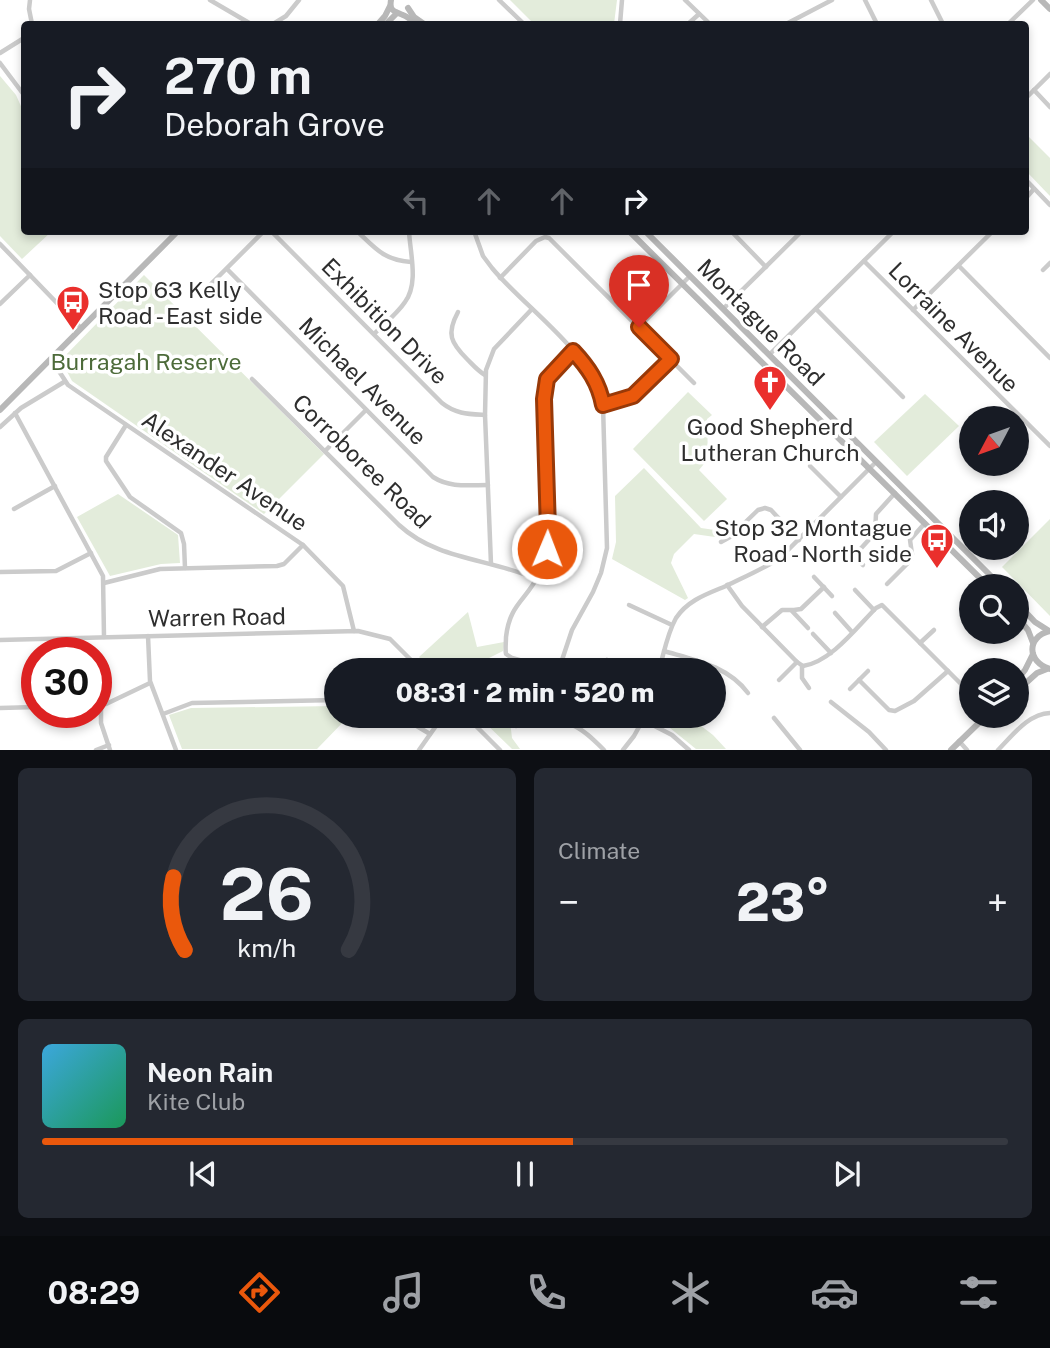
<!DOCTYPE html>
<meta charset="utf-8">
<style>
:root{--surface:#171b24;--page:#242831;--text:#f1f3f6;--muted:#9ea1a6;--line:#363941;--accent:#ea580c}
body{margin:0;font-family:"Public Sans",sans-serif;background:var(--page);color:var(--text);height:100vh;display:flex;flex-direction:column;font-size:26px;white-space:nowrap}
*{box-sizing:border-box;margin:0}
p{font-size:23px;color:var(--muted)}
.icon{flex:none;width:38px;height:38px;fill:none;stroke:currentColor;stroke-width:2;stroke-linecap:round;stroke-linejoin:round}
.map{position:relative;height:750px;overflow:hidden}
.side{display:flex;flex-direction:column;gap:18px;padding:18px;background:#0d0f14;flex:1}
.side>*{flex:none}
.top-card{position:absolute;left:21px;top:21px;width:1008px;height:214px;border-radius:7px;box-shadow:0 4px 10px #0003;background:#171b24;color:var(--text);overflow:hidden}
.needle{width:46px;rotate:229deg}
.tools{position:absolute;left:959px;top:406px;display:grid;gap:14px}
.tools a{display:grid;place-items:center;width:70px;height:70px;border-radius:50%;background:var(--surface);box-shadow:0 4px 10px #0003;font-size:35px}
.speed{position:absolute;left:21px;top:637px;display:flex;gap:14px;font-size:35px;font-weight:700;text-align:center}
.speed>*{display:grid;place-content:center;width:91px;height:91px;border-radius:50%;background:var(--surface);box-shadow:0 4px 10px #0003;line-height:1}
.speed .limit{border:10px solid #d22;background:#fff;color:#111}
.pin{position:absolute;display:grid;place-items:center;width:60px;height:60px;color:#fff;margin:-72px -30px;border-radius:50% 50% 50% 0;rotate:-45deg;box-shadow:0 0 7px #0007}
.pin .icon{rotate:45deg}
.me{position:absolute;width:77px;margin:-38px;rotate:1deg;stroke-linejoin:round;filter:drop-shadow(0 0 5px #0008)}
.turn{display:flex;align-items:center;gap:24px;height:147px;padding:0 28px;font-size:32px}
.turn .icon{width:91px;height:91px;stroke-width:2.5}
.turn b{display:block;font-size:49px;line-height:60px}
.lanes{display:flex;align-items:center;height:66px;padding:0 28px;background:#0003;justify-content:center;gap:35px;direction:ltr}
.lanes .off{opacity:.35}
.big{font-size:52px;font-weight:800;line-height:1.1}
.side .tile{flex:1;display:flex;flex-direction:column;justify-content:center;gap:10px;min-width:0;padding:0 24px;border-radius:10px;background:var(--page)}
.side .dial{align-items:center;gap:0}
.dial svg{height:182px;overflow:visible;fill:none;stroke:var(--line);stroke-width:7;stroke-linecap:round;text-anchor:middle}
.dial text{fill:var(--text);stroke:none}
.song{display:flex;align-items:center;gap:21px}
.cover{width:84px;height:84px;border-radius:10px;background:linear-gradient(135deg,hsl(200 70% 55%),hsl(150 70% 35%))}
.played{height:7px;border-radius:4px;background:linear-gradient(90deg,var(--accent) 55%,var(--line) 55%)}
.keys{display:flex;justify-content:space-around;direction:ltr}
.heat{display:flex;justify-content:space-between;align-items:center;font-size:38px;direction:ltr}
.side .tiles{flex:1;display:grid;gap:18px;grid-template-columns:1fr 1fr}
.tile:last-child{grid-column:span 2}
.trip{position:absolute;left:324px;top:658px;width:402px;height:70px;border-radius:35px;background:var(--surface);box-shadow:0 4px 10px #0003;font-weight:800;line-height:70px;text-align:center}
.dock{display:flex;height:112px;justify-content:space-around;align-items:center;background:#090b0e;color:var(--muted)}
.dock .icon{width:49px;height:49px}
.dock .current{color:var(--accent)}
.dock b{font-size:32px;color:var(--text)}
.map>svg:first-child{display:block}
</style>
<div class="map">
<svg width="1050" height="750" viewBox="0 0 1050 750">
<rect width="100%" height="100%" fill="#fff"/>
<!-- green -->
<g fill="#e3ecdb">
<polygon points="510,0 617,0 614,24 534,24"/>
<polygon points="0,76 16,95 24,113 24,231 52,231 22,259 0,236"/>
<polygon points="1026,134 1050,158 1050,196 1026,171"/>
<polygon points="144,275 324,454 264,514 72,381 61,360"/>
<polygon points="688,392 712,415 707,419 708,459 699,470 727,499 704,521 633,449"/>
<polygon points="925,394 959,426 907,476 874,442"/>
<polygon points="644,468 701,528 722,531 715,537 694,534 674,554 671,563 688,598 685,600 612,559 616,542 615,496"/>
<polygon points="118,494 178,535 180,563 161,564 110,576 77,517"/>
<polygon points="1050,519 1050,616 1002,567"/>
<polygon points="468,612 477,647 504,642 503,651 481,662 483,670 432,670 419,657"/>
<polygon points="336,706 336,716 349,716 317,749 182,749 169,715 191,708"/>
<polygon points="478,716 495,716 495,721 510,721 512,738 520,749 512,749"/>
<polygon points="655,716 688,716 713,735 726,749 696,749 670,728 654,719"/>
</g>
<g fill="none" stroke-linecap="round" stroke-linejoin="round">
<!-- street -->
<g stroke="#cbcbcb" stroke-width="4.5">
<polyline points="30,0 29,9 32,24"/>
<polyline points="210,0 251,24"/>
<polyline points="499,0 524,24"/>
<polyline points="685,0 710,24"/>
<polyline points="865,0 877,24"/>
<polyline points="931,0 943,24"/>
<polyline points="273,24 286,16 299,0"/>
<polyline points="620,24 622,0"/>
<polyline points="688,24 699,14"/>
<polyline points="786,24 832,0"/>
<polyline points="1008,24 1033,0"/>
<polyline points="0,53 24,38"/>
<polyline points="0,63 24,95"/>
<polyline points="1034,90 1050,107"/>
<polyline points="1026,98 1050,74"/>
<polyline points="1026,180 1050,205"/>
<polyline points="1026,198 1034,189"/>
<path d="M271,231L442,403C456,414 468,414 485,415"/>
<path d="M357,231C376,249 384,260 411,262"/>
<path d="M474,231L483,256L492,268C525,308 594,354 603,405L607,548L601,573L593,592L572,630L561,663L557,667L552,669L512,658L506,654C505,648 506,644 506,637C510,603 526,601 539,574C546,560 548,545 548,530L544,387L549,376L573,351"/>
<polyline points="731,231 766,267"/>
<polyline points="0,244 81,328"/>
<polyline points="864,261 1050,446"/>
<polyline points="959,266 1050,358"/>
<path d="M227,269L433,477C450,488 469,485 488,485"/>
<polyline points="1043,270 1050,263"/>
<polyline points="500,278 536,241 545,237 549,238 694,383"/>
<polyline points="200,295 264,231"/>
<polyline points="0,304 30,275"/>
<polyline points="723,309 802,231"/>
<polyline points="816,309 903,397"/>
<polyline points="913,310 993,231"/>
<path d="M458,312C446,334 451,343 467,359C473,365 478,371 485,375"/>
<polyline points="639,327 690,276"/>
<path d="M374,334C384,324 397,314 405,302C419,283 410,253 409,231"/>
<polyline points="769,355 894,231"/>
<polyline points="51,359 68,385 303,545 343,586 354,631"/>
<path d="M252,379L399,525C438,561 490,558 536,579"/>
<polyline points="603,405 633,396 671,359"/>
<polyline points="15,413 103,576 104,637"/>
<polyline points="1017,424 1022,419"/>
<polyline points="126,425 106,457 106,461 130,497 181,533 184,544 185,568"/>
<polyline points="0,427 21,408 64,382"/>
<polyline points="325,451 366,410"/>
<polyline points="810,466 841,497"/>
<polyline points="14,509 55,486"/>
<polyline points="721,542 730,537 758,510 765,508 771,510 799,540"/>
<polyline points="845,548 863,565"/>
<polyline points="854,556 875,533 876,514 895,493"/>
<polyline points="491,564 485,415 486,370 494,349 532,309"/>
<polyline points="0,572 56,571 91,553"/>
<polyline points="814,577 832,596"/>
<polyline points="104,583 160,569 277,566 284,564 303,545"/>
<polyline points="887,584 911,560 912,554 910,540 925,523"/>
<path d="M727,585L742,606L797,662L803,666C831,662 857,627 876,608L882,605L971,694"/>
<polyline points="855,590 874,610"/>
<polyline points="629,605 672,625"/>
<polyline points="792,611 808,628"/>
<polyline points="835,613 852,632"/>
<polyline points="762,627 782,610 794,610 801,609 824,587"/>
<polyline points="813,634 831,653"/>
<polyline points="148,636 150,681 176,750"/>
<polyline points="0,640 358,631 390,639 421,670"/>
<polyline points="920,643 934,630"/>
<path d="M664,651C695,660 728,666 748,693"/>
<polyline points="607,660 620,670"/>
<polyline points="802,666 802,678 809,688"/>
<path d="M659,670C664,653 667,634 676,618C688,600 707,594 726,586C744,577 763,569 780,558L876,462"/>
<polyline points="779,680 797,662"/>
<polyline points="859,680 889,710 895,711 914,701 948,671"/>
<polyline points="850,689 868,671"/>
<polyline points="831,702 869,732 886,750"/>
<polyline points="96,705 106,704 150,683"/>
<polyline points="101,705 101,723 110,750"/>
<polyline points="0,708 37,707"/>
<polyline points="163,714 192,703 336,700"/>
<polyline points="400,716 430,734"/>
<polyline points="466,716 500,750"/>
<polyline points="774,718 800,750"/>
<polyline points="643,720 672,735 689,750"/>
<path d="M516,726C523,722 530,723 538,722C573,721 579,725 604,750"/>
<polyline points="959,741 967,750"/>
<polyline points="96,750 109,745"/>
<polyline points="419,750 443,716"/>
<polyline points="623,750 634,736 645,716"/>
<path d="M998,750C1013,735 1028,714 1050,713"/>
</g>
<!-- secondary -->
<g stroke="#b8b8b8" stroke-width="6">
<path d="M391,0C389,11 394,11 403,15C408,17 413,21 417,24"/>
<polyline points="1041,0 1050,9"/>
<polyline points="408,8 414,17 424,24"/>
<polyline points="378,24 385,16 390,6"/>
<polyline points="386,24 397,13"/>
<polyline points="629,231 988,586"/>
<polyline points="645,231 1001,586"/>
<polyline points="0,410 178,231"/>
<polyline points="1017,603 1035,622 1049,631"/>
<polyline points="1017,617 1028,630 1033,643"/>
<path d="M1050,631C1026,637 1027,662 1050,669"/>
<polyline points="1017,680 1025,670 1033,654"/>
<polyline points="1017,691 1037,673 1047,669"/>
<polyline points="951,750 986,716"/>
</g>
</g>
<g fill="none" stroke-linecap="round" stroke-linejoin="round">
<defs>
<path id="route" d="M547,549L548,530L544,399L547,379L573,351C588,367 599,383 603,405L633,396L671,359L639,327"/>
</defs>
<!-- route casing -->
<use href="#route" stroke="#983908" stroke-width="18"/>
<!-- route -->
<use href="#route" stroke="#ea580c" stroke-width="12"/>
</g>
<!-- icons -->
<defs>
<symbol id="bus-pin" viewBox="-11 -11 22 30"><path d="M0 17L-7.5 6A9.5 9.5 0 1 1 7.5 6Z" fill="#ea2f2c" stroke="#fff"/><path d="M-5-6H5V4H4V6H2V4H-2V6H-4V4H-5ZM-3.5-4V0h7V-4ZM-3.5 1.2v1.5H-2V1.2ZM2 1.2v1.5H3.5V1.2Z" fill="#fff"/></symbol>
<symbol id="church-pin" viewBox="-11 -11 22 30"><path d="M0 17L-7.5 6A9.5 9.5 0 1 1 7.5 6Z" fill="#ea2f2c" stroke="#fff"/><path d="M-1.2-6h2.4v3.5h3.3v2.4h-3.3V6h-2.4V-.1h-3.3v-2.4h3.3Z" fill="#fff"/></symbol>
</defs>
<g fill-rule="evenodd">
<use href="#bus-pin" x="54" y="283" width="38" height="52"/>
<use href="#church-pin" x="751" y="363" width="38" height="52"/>
<use href="#bus-pin" x="918" y="521" width="38" height="52"/>
</g>
<g text-anchor="middle" dominant-baseline="central" stroke-width="7" stroke-linejoin="round" paint-order="stroke">
<!-- poi labels -->
<g font-size="23" fill="#2e2e2e" stroke="#fff" text-anchor="start">
<text x="98" y="289">Stop 63 Kelly<tspan x="98" dy="26">Road - East side</tspan></text>
<text x="770" y="426" text-anchor="middle">Good Shepherd<tspan x="770" dy="26">Lutheran Church</tspan></text>
<text x="912" y="527" text-anchor="end">Stop 32 Montague<tspan x="912" dy="26">Road - North side</tspan></text>
</g>
<!-- street labels -->
<g font-size="23" fill="#2e2e2e" stroke="#fff">
<text transform="translate(385 321) rotate(45)">Exhibition Drive</text>
<text transform="translate(761 322) rotate(45)">Montague Road</text>
<text transform="translate(954 327) rotate(45)">Lorraine Avenue</text>
<text transform="translate(363 381) rotate(45)">Michael Avenue</text>
<text transform="translate(362 461) rotate(44)">Corroboree Road</text>
<text transform="translate(225 471) rotate(34)">Alexander Avenue</text>
<text transform="translate(217 617) rotate(-1)">Warren Road</text>
</g>
<!-- park labels -->
<g font-size="23" fill="#4d6b3a" stroke="#fff">
<text x="146" y="361">Burragah Reserve</text>
</g>
</g>
</svg>
<div class="tools">
<a><svg class="needle" viewBox="-14 -14 28 28"><path d="M0-13l5 13h-10z" fill="#e53935"/><path d="M0 13l5-13h-10z" fill="#9ea1a6"/></svg></a>
<a><svg class="icon" aria-label="sound" viewBox="0 0 24 24"><path d="M4 9h4l5-4v14l-5-4H4zM17 9q2 3 0 6"/></svg></a>
<a><svg class="icon" aria-label="search" viewBox="0 0 24 24"><circle cx="10" cy="10" r="6"/><path d="M15 15l6 6"/></svg></a>
<a><svg class="icon" aria-label="layers" viewBox="0 0 24 24"><path d="M12 4l9 5-9 5-9-5zM3 14l9 5 9-5"/></svg></a>
</div>
<div class="speed"><div class="limit">30</div></div>
<div class="pin" style="left:639px;top:327px;background:#d93025"><svg class="icon" aria-label="arrive" viewBox="0 0 24 24"><path d="M6 21V4h12l-3 4 3 4H6"/></svg></div>
<svg class="me" style="left:547px;top:549px" viewBox="-20 -20 40 40"><circle r="17" fill="#ea580c" stroke="#fff" stroke-width="3"/><path d="M0-11L8 9 0 5-8 9z" fill="#fff"/></svg>
<div class="trip">08:31 · 2 min · 520 m</div>
<div class="top-card">
<div class="turn"><svg class="icon" aria-label="right" viewBox="0 0 24 24"><path d="M7 20v-9h11M14 6l5 5-5 5"/></svg><div><b>270 m</b>Deborah Grove</div></div>
<div class="lanes"><svg class="icon off" aria-label="left" viewBox="0 0 24 24"><path d="M17 20v-9H6M10 6l-5 5 5 5"/></svg><svg class="icon off" aria-label="ahead" viewBox="0 0 24 24"><path d="M12 20V5M6 11l6-6 6 6"/></svg><svg class="icon off" aria-label="ahead" viewBox="0 0 24 24"><path d="M12 20V5M6 11l6-6 6 6"/></svg><svg class="icon" aria-label="right" viewBox="0 0 24 24"><path d="M7 20v-9h11M14 6l5 5-5 5"/></svg></div>
</div>
</div>
<section class="side">
<div class="tiles">
<div class="tile dial"><svg viewBox="0 0 100 80">
<path d="M14 69A42 42 0 1 1 86 69"/>
<path d="M14 69A42 42 0 0 1 9 37" stroke="#ea580c"/>
<text x="50" y="56" font-size="32" font-weight="700">26</text>
<text x="50" y="72" font-size="11">km/h</text>
</svg></div>
<div class="tile"><p>Climate</p>
<div class="heat"><a>−</a><b class="big">23°</b><a>+</a></div>
</div>
<div class="tile">
<div class="song"><i class="cover"></i><div><b>Neon Rain</b><p>Kite Club</p></div></div>
<div class="played"></div>
<div class="keys"><svg class="icon" aria-label="previous" viewBox="0 0 24 24"><path d="M18 5L8 12l10 7zM5 5v14"/></svg><svg class="icon" aria-label="pause" viewBox="0 0 24 24"><path d="M8 5v14M16 5v14"/></svg><svg class="icon" aria-label="next" viewBox="0 0 24 24"><path d="M6 5l10 7-10 7zM19 5v14"/></svg></div>
</div>
</div>
</section>
<nav class="dock">
<b>08:29</b>
<svg class="icon current" aria-label="directions" viewBox="0 0 24 24"><path d="M12 3l9 9-9 9-9-9zM9 14v-3h6M13 9l2 2-2 2"/></svg>
<svg class="icon" aria-label="music" viewBox="0 0 24 24"><path d="M9 18V5l10-2v13"/><circle cx="6" cy="18" r="3"/><circle cx="16" cy="16" r="3"/></svg>
<svg class="icon" aria-label="phone" viewBox="0 0 24 24"><path d="M5 4h4l2 5-3 2q2 4 5 5l2-3 5 2v4C11 20 4 13 5 4z"/></svg>
<svg class="icon" aria-label="climate" viewBox="0 0 24 24"><path d="M12 3v18M4 7l16 10M4 17L20 7"/></svg>
<svg class="icon" aria-label="car" viewBox="0 0 24 24"><path d="M5 17H2v-5l4-1 3-4h7l3 4 3 1v5h-3M9 17h6M6 11h13"/><circle cx="7" cy="17" r="2"/><circle cx="17" cy="17" r="2"/></svg>
<svg class="icon" aria-label="filters" viewBox="0 0 24 24"><path d="M4 7h16M4 17h16"/><circle cx="9" cy="7" r="2"/><circle cx="15" cy="17" r="2"/></svg>
</nav>
